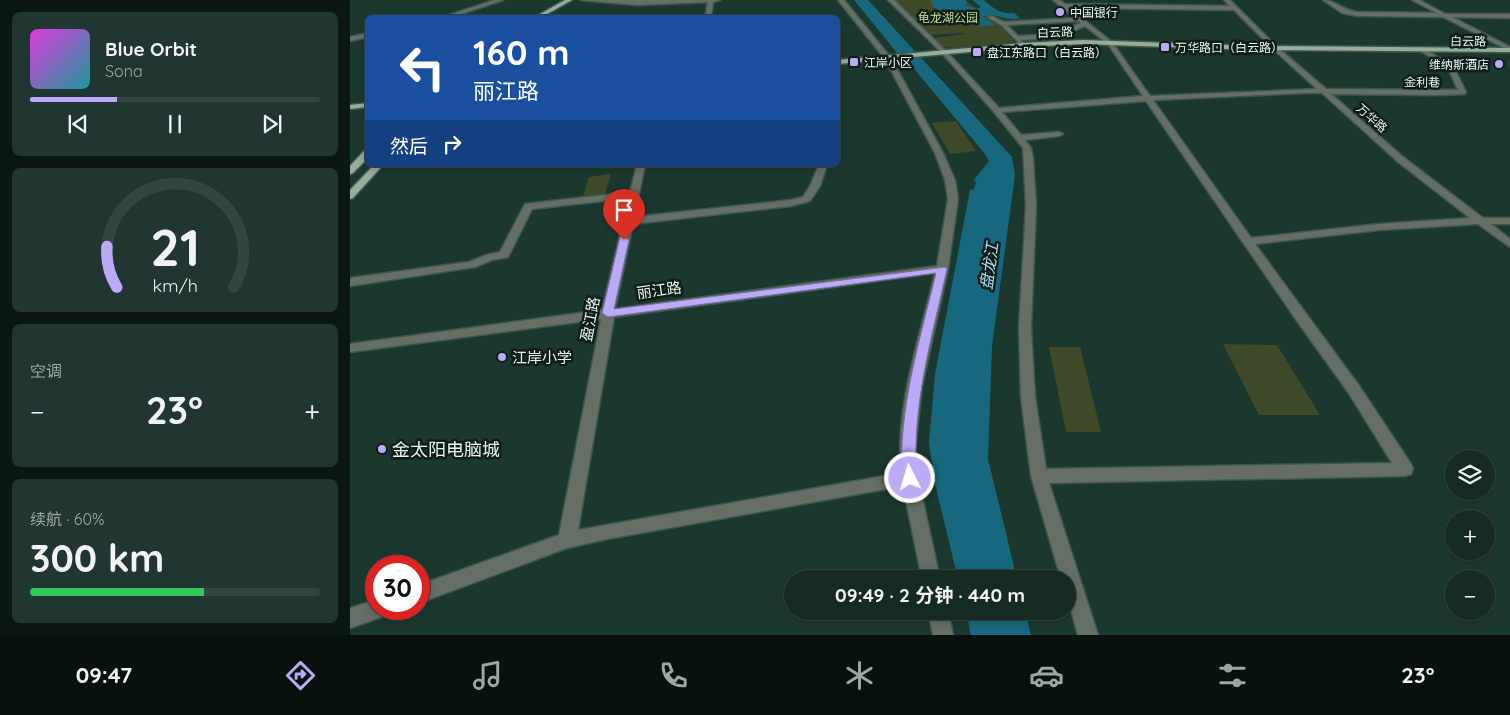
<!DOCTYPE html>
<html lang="zh">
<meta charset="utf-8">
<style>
:root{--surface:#142a23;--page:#213630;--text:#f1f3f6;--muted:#9da7a6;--line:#334641;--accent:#bbaaf6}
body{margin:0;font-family:Quicksand,"Noto Sans SC",sans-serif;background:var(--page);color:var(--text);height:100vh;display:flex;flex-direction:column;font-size:19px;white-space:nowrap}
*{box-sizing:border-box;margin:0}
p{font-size:16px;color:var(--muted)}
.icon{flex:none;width:28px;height:28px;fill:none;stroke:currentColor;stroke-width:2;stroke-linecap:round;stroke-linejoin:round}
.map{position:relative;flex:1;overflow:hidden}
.panel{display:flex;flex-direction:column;gap:12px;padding:12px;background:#0b1713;width:350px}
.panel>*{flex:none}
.hud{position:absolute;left:15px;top:15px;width:475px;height:152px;border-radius:8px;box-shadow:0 2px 8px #0003,0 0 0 1px var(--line);background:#1a4fa0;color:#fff;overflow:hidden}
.fabs{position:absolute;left:1095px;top:450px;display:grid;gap:10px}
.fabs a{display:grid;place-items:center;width:50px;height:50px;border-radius:50%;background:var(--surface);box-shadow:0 2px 8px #0003,0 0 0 1px var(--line);font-size:25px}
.speed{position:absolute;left:15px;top:555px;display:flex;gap:10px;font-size:25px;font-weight:700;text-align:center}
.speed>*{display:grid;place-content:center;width:65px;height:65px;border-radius:50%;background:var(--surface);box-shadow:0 2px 8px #0003,0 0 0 1px var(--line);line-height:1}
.speed .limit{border:8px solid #d22;background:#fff;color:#111}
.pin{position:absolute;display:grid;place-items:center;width:42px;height:42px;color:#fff;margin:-51px -21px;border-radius:50% 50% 50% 0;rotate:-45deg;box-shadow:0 0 5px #0007}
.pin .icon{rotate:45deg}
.me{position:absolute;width:55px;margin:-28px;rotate:355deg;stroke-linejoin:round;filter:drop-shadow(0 0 4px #0008)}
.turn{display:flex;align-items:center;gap:18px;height:105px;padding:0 25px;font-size:22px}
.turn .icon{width:65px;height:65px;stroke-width:2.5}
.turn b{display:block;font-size:35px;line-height:42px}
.then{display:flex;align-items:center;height:48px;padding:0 25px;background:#0003;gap:10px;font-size:19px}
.big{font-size:38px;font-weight:700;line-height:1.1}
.panel .tile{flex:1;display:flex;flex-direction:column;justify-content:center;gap:8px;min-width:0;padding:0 18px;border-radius:8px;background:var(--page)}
.panel .dial{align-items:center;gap:0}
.dial svg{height:130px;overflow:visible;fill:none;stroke:var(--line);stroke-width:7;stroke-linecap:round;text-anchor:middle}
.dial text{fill:var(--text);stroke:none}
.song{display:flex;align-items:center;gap:15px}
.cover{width:60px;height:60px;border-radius:8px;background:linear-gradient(135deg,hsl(300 70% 55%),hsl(180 70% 35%))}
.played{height:5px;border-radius:2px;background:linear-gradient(90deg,var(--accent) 30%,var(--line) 30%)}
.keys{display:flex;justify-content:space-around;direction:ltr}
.heat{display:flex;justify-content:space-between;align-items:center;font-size:28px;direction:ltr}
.charge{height:8px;border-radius:4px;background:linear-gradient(90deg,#34c759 60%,var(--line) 0)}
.trip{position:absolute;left:434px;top:570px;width:292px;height:50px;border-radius:25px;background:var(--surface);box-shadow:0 2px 8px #0003,0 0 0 1px var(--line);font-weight:700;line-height:50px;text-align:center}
.menu{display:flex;height:80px;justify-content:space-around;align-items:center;background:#08110e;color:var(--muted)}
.menu .icon{width:35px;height:35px}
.menu .selected{color:var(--accent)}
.menu b{font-size:22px;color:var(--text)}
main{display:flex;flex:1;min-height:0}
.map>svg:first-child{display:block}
</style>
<main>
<section class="panel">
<div class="tile">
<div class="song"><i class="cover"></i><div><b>Blue Orbit</b><p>Sona</p></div></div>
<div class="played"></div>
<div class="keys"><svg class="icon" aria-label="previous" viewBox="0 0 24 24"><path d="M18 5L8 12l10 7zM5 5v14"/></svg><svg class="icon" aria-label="pause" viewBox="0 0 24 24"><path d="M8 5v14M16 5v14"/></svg><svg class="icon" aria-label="next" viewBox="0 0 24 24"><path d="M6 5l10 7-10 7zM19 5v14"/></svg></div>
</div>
<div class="tile dial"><svg viewBox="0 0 100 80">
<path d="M14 69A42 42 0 1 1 86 69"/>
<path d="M14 69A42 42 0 0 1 8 44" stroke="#bbaaf6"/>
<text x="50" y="56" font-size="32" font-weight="700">21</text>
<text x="50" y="72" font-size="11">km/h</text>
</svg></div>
<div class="tile"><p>空调</p>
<div class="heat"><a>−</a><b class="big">23°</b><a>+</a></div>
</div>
<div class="tile"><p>续航 · 60%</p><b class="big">300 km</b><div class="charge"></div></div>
</section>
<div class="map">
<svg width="1160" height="635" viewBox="0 0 1160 635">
<rect width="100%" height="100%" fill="#1b382f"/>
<!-- green -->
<g fill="#3f4a29">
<polygon points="545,0 615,0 650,26 665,42 602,48 591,47 583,38 614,34 612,33 580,35"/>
<polygon points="606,121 626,151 600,154 582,123"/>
<polygon points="261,174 255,194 233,196 239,177"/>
<polygon points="873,344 927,345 970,415 909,415"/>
<polygon points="699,347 730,347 751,432 716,432"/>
</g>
<!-- water -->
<g fill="#17687e">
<polygon points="504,0 518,0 662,157 665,175 642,346 638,459 667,579 608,579 585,484 579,443 585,374 620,190 624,189 626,182 624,180 639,161 635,154 556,59 548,54"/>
<path d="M580,0H615L617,1L616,5L626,9L631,7L622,0H634C644,9 650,14 664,13L670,18C655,23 647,11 632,17L644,24V25C629,28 614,23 599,24L595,20L600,19L598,17L579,18L574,14H587L591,12L584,7Z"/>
<polygon points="616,611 675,611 681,635 621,635"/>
</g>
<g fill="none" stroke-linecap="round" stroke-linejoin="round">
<defs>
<g id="minor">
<polygon points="145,0 153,0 99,18 90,18"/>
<polygon points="230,0 370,0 363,2 361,18 355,18 358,2 287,5"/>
<path d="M488,0H494L541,58L593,153L605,180L608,199L598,269L572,386L565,449L568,478L590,579H572L553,486L257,539L217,548L69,603V585L209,535L251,319L0,352V344L252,310L279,198L182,209L158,257L142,260L125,267L0,286V278L119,262L136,255L150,252L175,204L280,192L287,165H295L284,217L441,200L453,197L460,186L469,165H477L470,186L460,201L441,206L283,224L265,309L587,266L598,199L595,180L585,153L535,59ZM585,273C570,337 545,406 551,473L228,530L264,317Z"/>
<path d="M538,0H544L596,51L649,108L793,96L758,44L735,26L706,38L671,40L676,45L673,47L651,25L637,17L642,16L654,22L725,18L703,0H709L715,4L880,6L874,0H880L927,47L976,89L1108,90L1098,68L1071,51L1076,50L1103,66L1116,92L1115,94L1086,95L981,94L1053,157L1133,218H1160V224H1141L1160,239V247L1128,224L1029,230L905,244L1010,387L1061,464L1063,469L1061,474L1055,476L699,483L748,635H728L718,599V579H711L681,476L671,397L669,327L676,206L673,148L644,112L592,53ZM719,8L884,10L923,49L967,89L800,96L762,42ZM729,21L731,23L705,34L668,36L657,25ZM954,93H972L1047,161L1120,218L1029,224L901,238L803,100ZM796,101L947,321L1000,395L1042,463L696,469L685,397L681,327L686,206L683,158L681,148L675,140L709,136L713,134L709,132L671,135L652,112Z"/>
<path d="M973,0C984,0 993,10 1007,12L1087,13L1062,0H1069L1095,14H1160V18L1102,17L1160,47V51L1093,17L1007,16L992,13Z"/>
<polygon points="18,33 18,37 0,41 0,37"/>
<polygon points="26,600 26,609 37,609 34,616 0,628 0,608"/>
<polygon points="578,611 598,611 603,635 583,635"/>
</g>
<g id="major">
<polygon points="215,0 222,0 190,18 183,18"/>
<polygon points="733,40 905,46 1160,48 1160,52 905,50 733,44 673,47 488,64 488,60 673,43"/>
<polygon points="18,103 18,107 0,109 0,105"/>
<polygon points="15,150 18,150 18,158 3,173 0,174 0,166"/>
<polygon points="24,165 33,165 3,198 0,199 0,190"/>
</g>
</defs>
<!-- minor casing -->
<use href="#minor" stroke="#3c574e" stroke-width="3"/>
<!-- major casing -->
<use href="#major" stroke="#3c574e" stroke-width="3"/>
<!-- minor -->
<use href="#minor" fill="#666f66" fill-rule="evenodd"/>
<!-- major -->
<use href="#major" fill="#98ac9a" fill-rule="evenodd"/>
</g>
<!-- route -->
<path fill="#bbaaf6" stroke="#7a6ea0" d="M270,237H274L279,240L264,309L595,267L597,269C582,337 561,408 567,478L565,482L560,484L555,482L552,478C548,409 570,340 586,273L258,317L252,313Z"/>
<!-- markers -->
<g fill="#bbaaf6" stroke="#101c18" stroke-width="2">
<circle cx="710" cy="12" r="5"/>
<rect x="810" y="42" width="10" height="10" rx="2.5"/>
<rect x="622" y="47" width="10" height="10" rx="2.5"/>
<rect x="499" y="57" width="10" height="10" rx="2.5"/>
<circle cx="1149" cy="64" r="5"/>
<circle cx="152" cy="357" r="5"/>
<circle cx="32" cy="449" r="5"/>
</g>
<g text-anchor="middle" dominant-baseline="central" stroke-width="5" stroke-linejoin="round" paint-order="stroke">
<!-- far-poi labels -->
<g font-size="12" fill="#e8f8f2" stroke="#101c18" text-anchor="start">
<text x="720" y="12">中国银行</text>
<text x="825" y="47">万华路口（白云路）</text>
<text x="637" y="52">盘江东路口（白云路）</text>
<text x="514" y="62">江岸小区</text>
<text x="1139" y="64" text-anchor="end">维纳斯酒店</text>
</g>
<!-- far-park labels -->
<g font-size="12" fill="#c1dd8a" stroke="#101c18">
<text x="598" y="17">龟龙湖公园</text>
</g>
<!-- far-street labels -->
<g font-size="12" fill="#e8f8f2" stroke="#101c18">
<text transform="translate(705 32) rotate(-2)">白云路</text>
<text transform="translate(1118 41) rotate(1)">白云路</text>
<text transform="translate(1072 82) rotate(1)">金利巷</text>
<text transform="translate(1022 118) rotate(41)">万华路</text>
</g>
<!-- street labels -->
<g font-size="15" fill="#e8f8f2" stroke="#101c18">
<text transform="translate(309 290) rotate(-8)">丽江路</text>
<text transform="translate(240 319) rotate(-79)">盈江路</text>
</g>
<!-- poi labels -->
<g font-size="15" fill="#e8f8f2" stroke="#101c18" text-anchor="start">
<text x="162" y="357">江岸小学</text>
</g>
<!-- water labels -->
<g font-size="16" font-style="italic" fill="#a6e2f6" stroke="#101c18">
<text transform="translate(639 266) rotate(-82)">盘龙江</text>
</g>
<!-- near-poi labels -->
<g font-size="18" fill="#e8f8f2" stroke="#101c18" text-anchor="start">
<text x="42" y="449">金太阳电脑城</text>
</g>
</g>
</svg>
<div class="fabs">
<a><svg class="icon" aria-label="layers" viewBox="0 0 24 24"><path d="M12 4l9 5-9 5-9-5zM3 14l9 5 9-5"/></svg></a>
<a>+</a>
<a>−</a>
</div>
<div class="speed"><div class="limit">30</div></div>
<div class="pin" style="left:274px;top:240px;background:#d93025"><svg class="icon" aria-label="arrive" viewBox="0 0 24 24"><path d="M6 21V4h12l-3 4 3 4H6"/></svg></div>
<svg class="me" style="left:560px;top:478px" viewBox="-20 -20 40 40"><circle r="17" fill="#bbaaf6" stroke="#fff" stroke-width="3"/><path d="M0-11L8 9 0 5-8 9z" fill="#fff"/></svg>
<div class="trip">09:49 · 2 分钟 · 440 m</div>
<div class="hud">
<div class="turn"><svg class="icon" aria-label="left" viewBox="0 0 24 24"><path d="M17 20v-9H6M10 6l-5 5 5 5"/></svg><div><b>160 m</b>丽江路</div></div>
<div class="then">然后<svg class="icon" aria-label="right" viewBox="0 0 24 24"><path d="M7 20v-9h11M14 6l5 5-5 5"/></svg></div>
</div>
</div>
</main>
<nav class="menu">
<b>09:47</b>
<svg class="icon selected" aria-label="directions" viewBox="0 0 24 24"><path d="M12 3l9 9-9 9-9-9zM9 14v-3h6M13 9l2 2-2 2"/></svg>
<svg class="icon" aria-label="music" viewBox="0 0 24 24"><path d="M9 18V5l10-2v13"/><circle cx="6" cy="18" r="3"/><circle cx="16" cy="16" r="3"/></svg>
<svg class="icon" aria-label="phone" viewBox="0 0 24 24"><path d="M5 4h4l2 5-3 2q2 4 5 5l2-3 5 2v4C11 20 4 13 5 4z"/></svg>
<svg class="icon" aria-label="climate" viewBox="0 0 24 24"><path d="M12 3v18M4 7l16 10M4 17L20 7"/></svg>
<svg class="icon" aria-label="car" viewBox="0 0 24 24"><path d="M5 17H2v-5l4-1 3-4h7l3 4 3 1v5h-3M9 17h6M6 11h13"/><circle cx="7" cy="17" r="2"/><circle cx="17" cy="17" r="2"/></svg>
<svg class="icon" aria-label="filters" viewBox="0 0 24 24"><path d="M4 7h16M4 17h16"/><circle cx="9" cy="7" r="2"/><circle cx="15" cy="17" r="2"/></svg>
<b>23°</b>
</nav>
